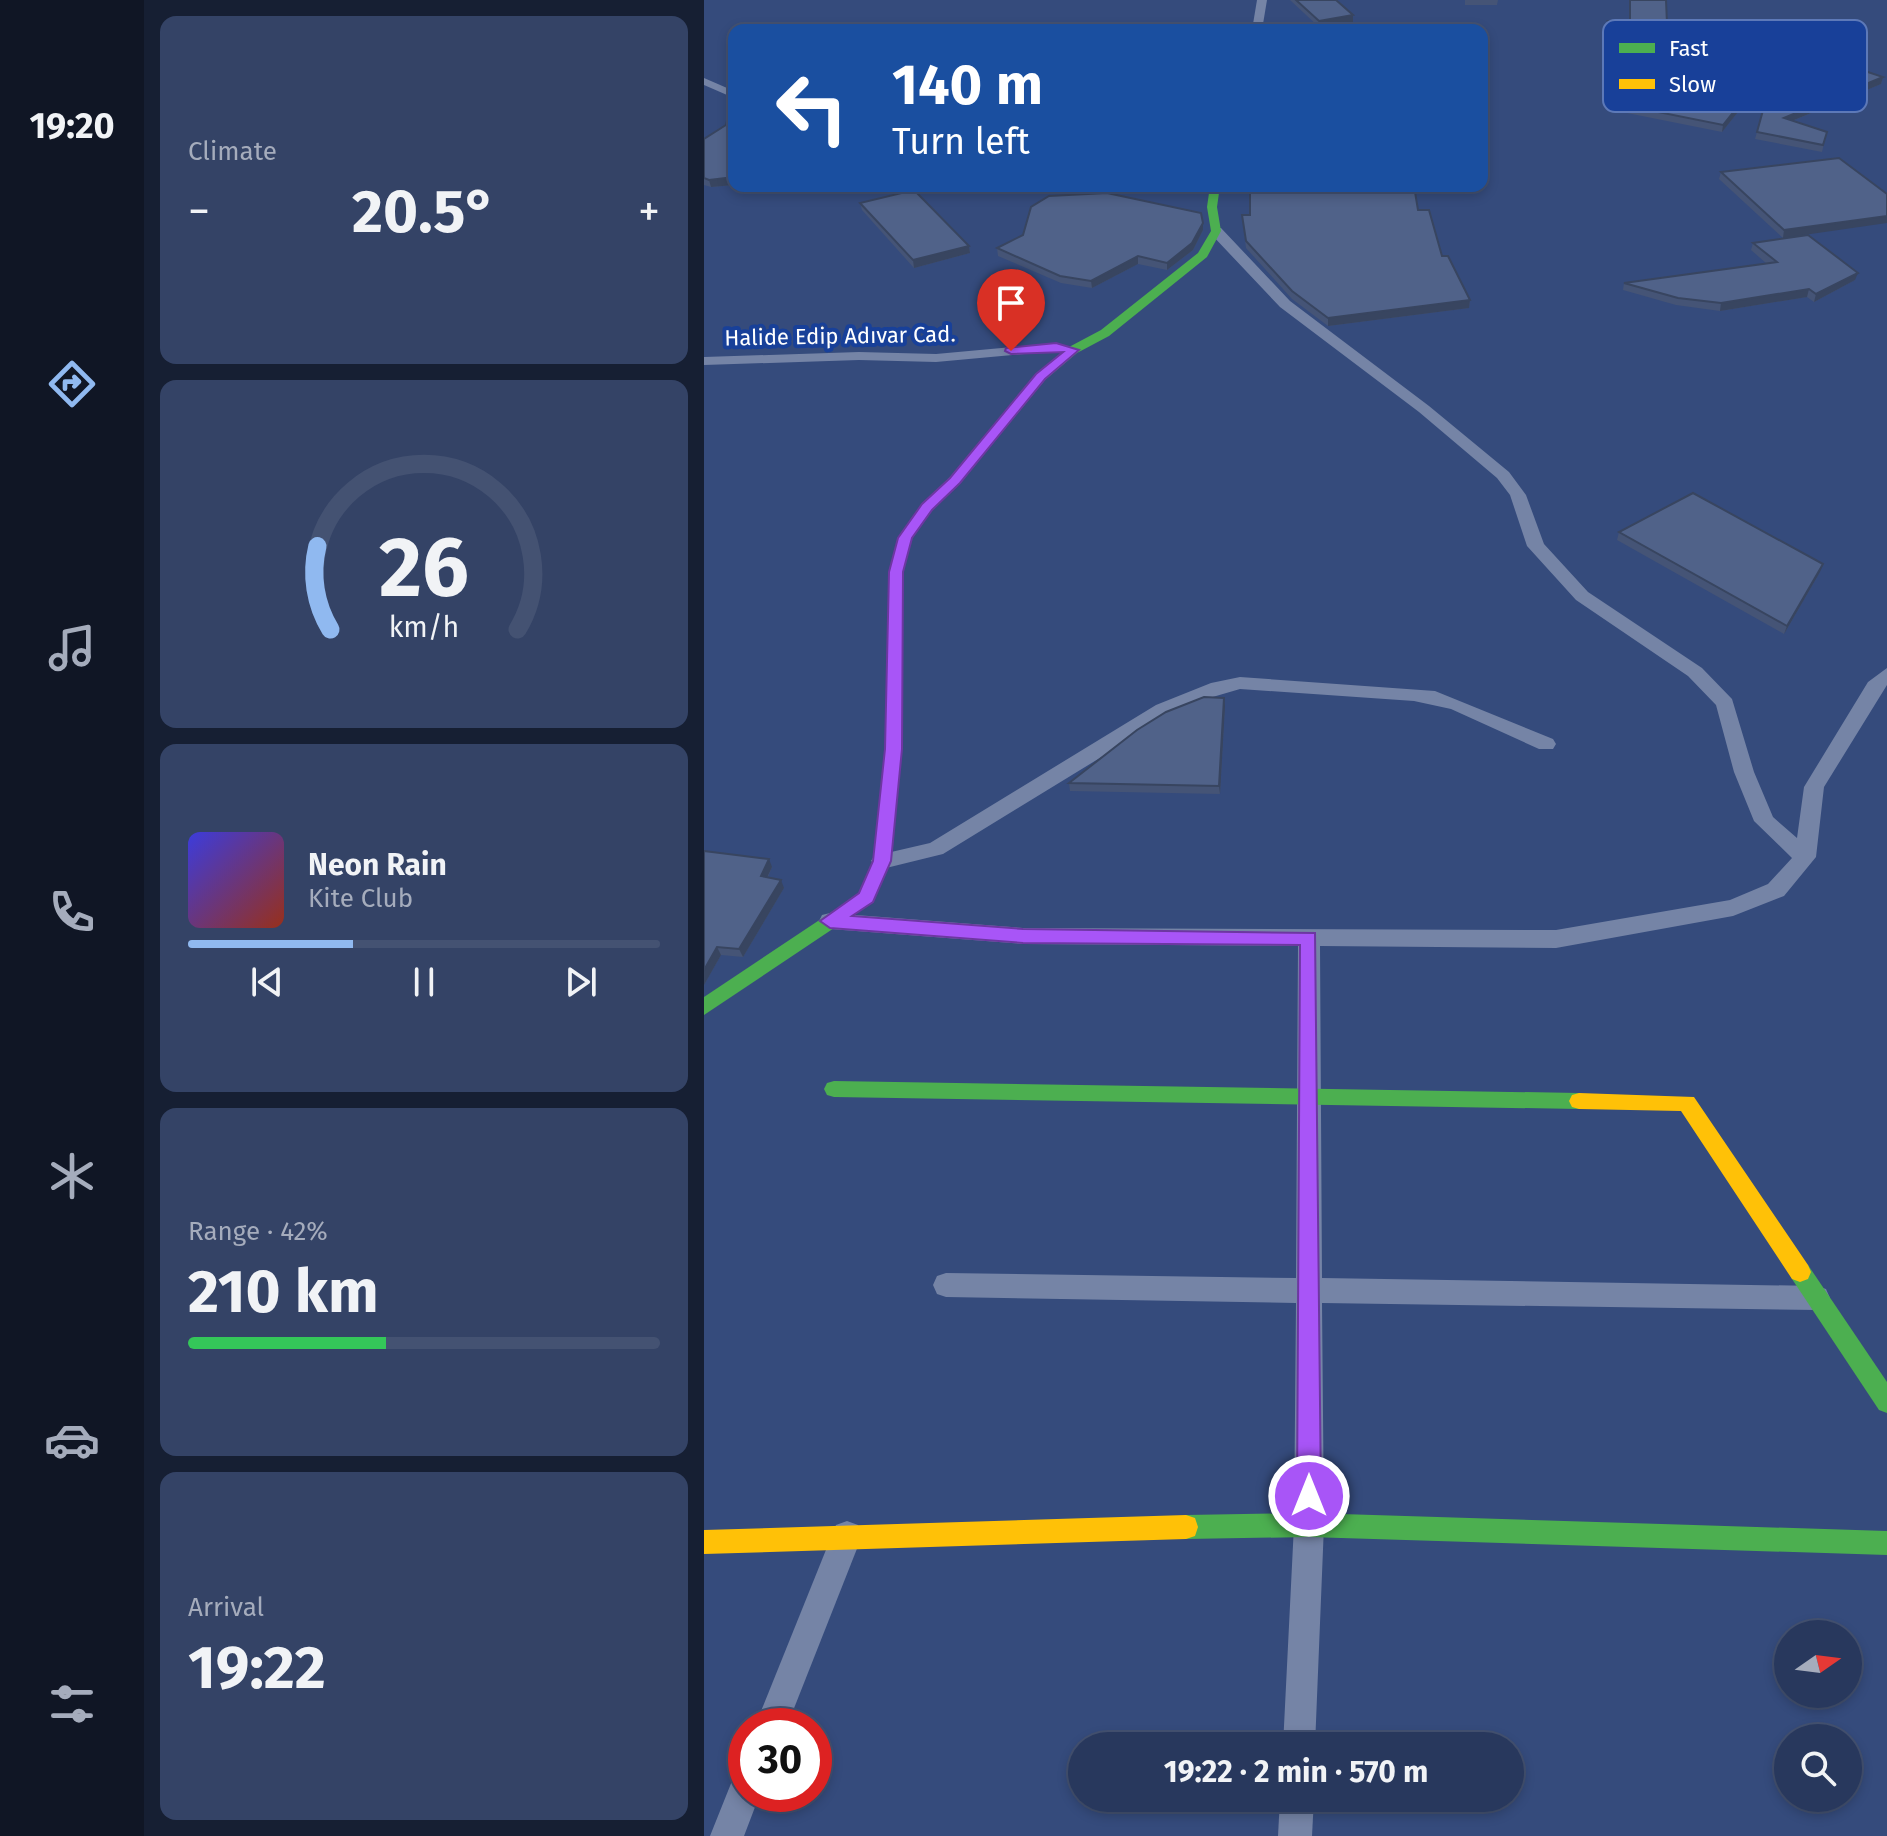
<!DOCTYPE html>
<meta charset="utf-8">
<style>
:root{--surface:#28385d;--page:#344366;--text:#f1f3f6;--muted:#a5acbc;--line:#445272;--accent:#90b9f0}
body{margin:0;font-family:"Fira Sans",sans-serif;background:var(--page);color:var(--text);height:100vh;display:flex;flex-direction:column;font-size:30px;white-space:nowrap}
*{box-sizing:border-box;margin:0}
p{font-size:26px;color:var(--muted)}
.icon{flex:none;width:44px;height:44px;fill:none;stroke:currentColor;stroke-width:2;stroke-linecap:round;stroke-linejoin:round}
.map{position:relative;flex:1;overflow:hidden}
.side{display:flex;flex-direction:column;gap:16px;padding:16px;background:#161f33;width:560px}
.side>*{flex:none}
.banner{position:absolute;left:24px;top:24px;width:760px;height:168px;border-radius:16px;box-shadow:0 4px 12px #0003,0 0 0 2px var(--line);background:#1a4fa0;color:#fff;overflow:hidden}
.needle{width:52px;rotate:76deg}
.fabs{position:absolute;left:1070px;top:1620px;display:grid;gap:16px}
.fabs a{display:grid;place-items:center;width:88px;height:88px;border-radius:50%;background:var(--surface);box-shadow:0 4px 12px #0003,0 0 0 2px var(--line);font-size:40px}
.speed{position:absolute;left:24px;top:1708px;display:flex;gap:16px;font-size:40px;font-weight:700;text-align:center}
.speed>*{display:grid;place-content:center;width:104px;height:104px;border-radius:50%;background:var(--surface);box-shadow:0 4px 12px #0003,0 0 0 2px var(--line);line-height:1}
.speed .limit{border:12px solid #d22;background:#fff;color:#111}
.pin{position:absolute;display:grid;place-items:center;width:68px;height:68px;color:#fff;margin:-82px -34px;border-radius:50% 50% 50% 0;rotate:-45deg;box-shadow:0 0 8px #0007}
.pin .icon{rotate:45deg}
.me{position:absolute;width:88px;margin:-44px;rotate:0deg;stroke-linejoin:round;filter:drop-shadow(0 0 6px #0008)}
.turn{display:flex;align-items:center;gap:28px;height:168px;padding:0 32px;font-size:36px}
.turn .icon{width:104px;height:104px;stroke-width:2.5}
.turn b{display:block;font-size:56px;line-height:68px}
.big{font-size:60px;font-weight:700;line-height:1.1}
.side .tile{flex:1;display:flex;flex-direction:column;justify-content:center;gap:12px;min-width:0;padding:0 28px;border-radius:16px;background:var(--page)}
.side .dial{align-items:center;gap:0}
.dial svg{height:208px;overflow:visible;fill:none;stroke:var(--line);stroke-width:7;stroke-linecap:round;text-anchor:middle}
.dial text{fill:var(--text);stroke:none}
.song{display:flex;align-items:center;gap:24px}
.cover{width:96px;height:96px;border-radius:12px;background:linear-gradient(135deg,hsl(240 70% 55%),hsl(10 70% 35%))}
.played{height:8px;border-radius:4px;background:linear-gradient(90deg,var(--accent) 35%,var(--line) 35%)}
.keys{display:flex;justify-content:space-around;direction:ltr}
.heat{display:flex;justify-content:space-between;align-items:center;font-size:44px;direction:ltr}
.charge{height:12px;border-radius:6px;background:linear-gradient(90deg,#34c759 42%,var(--line) 0)}
.trip{position:absolute;left:364px;top:1732px;width:456px;height:80px;border-radius:40px;background:var(--surface);box-shadow:0 4px 12px #0003,0 0 0 2px var(--line);font-weight:700;line-height:80px;text-align:center}
main{display:flex;flex:1;min-height:0}
.tabs{display:flex;flex-direction:column;width:144px;justify-content:space-around;align-items:center;background:#101625;color:var(--muted)}
.tabs .icon{width:56px;height:56px}
.tabs .active{color:var(--accent)}
.tabs b{font-size:36px;color:var(--text)}
.map>svg:first-child{display:block}
</style>
<main>
<nav class="tabs">
<b>19:20</b>
<svg class="icon active" aria-label="directions" viewBox="0 0 24 24"><path d="M12 3l9 9-9 9-9-9zM9 14v-3h6M13 9l2 2-2 2"/></svg>
<svg class="icon" aria-label="music" viewBox="0 0 24 24"><path d="M9 18V5l10-2v13"/><circle cx="6" cy="18" r="3"/><circle cx="16" cy="16" r="3"/></svg>
<svg class="icon" aria-label="phone" viewBox="0 0 24 24"><path d="M5 4h4l2 5-3 2q2 4 5 5l2-3 5 2v4C11 20 4 13 5 4z"/></svg>
<svg class="icon" aria-label="climate" viewBox="0 0 24 24"><path d="M12 3v18M4 7l16 10M4 17L20 7"/></svg>
<svg class="icon" aria-label="car" viewBox="0 0 24 24"><path d="M5 17H2v-5l4-1 3-4h7l3 4 3 1v5h-3M9 17h6M6 11h13"/><circle cx="7" cy="17" r="2"/><circle cx="17" cy="17" r="2"/></svg>
<svg class="icon" aria-label="filters" viewBox="0 0 24 24"><path d="M4 7h16M4 17h16"/><circle cx="9" cy="7" r="2"/><circle cx="15" cy="17" r="2"/></svg>
</nav>
<section class="side">
<div class="tile"><p>Climate</p>
<div class="heat"><a>−</a><b class="big">20.5°</b><a>+</a></div>
</div>
<div class="tile dial"><svg viewBox="0 0 100 80">
<path d="M14 69A42 42 0 1 1 86 69"/>
<path d="M14 69A42 42 0 0 1 9 37" stroke="#90b9f0"/>
<text x="50" y="56" font-size="32" font-weight="700">26</text>
<text x="50" y="72" font-size="11">km/h</text>
</svg></div>
<div class="tile">
<div class="song"><i class="cover"></i><div><b>Neon Rain</b><p>Kite Club</p></div></div>
<div class="played"></div>
<div class="keys"><svg class="icon" aria-label="previous" viewBox="0 0 24 24"><path d="M18 5L8 12l10 7zM5 5v14"/></svg><svg class="icon" aria-label="pause" viewBox="0 0 24 24"><path d="M8 5v14M16 5v14"/></svg><svg class="icon" aria-label="next" viewBox="0 0 24 24"><path d="M6 5l10 7-10 7zM19 5v14"/></svg></div>
</div>
<div class="tile"><p>Range · 42%</p><b class="big">210 km</b><div class="charge"></div></div>
<div class="tile"><p>Arrival</p><b class="big">19:22</b></div>
</section>
<div class="map">
<svg width="1183" height="1836" viewBox="0 0 1183 1836">
<rect width="100%" height="100%" fill="#354b7c"/>
<g fill="none" stroke-linecap="round" stroke-linejoin="round">
<!-- street -->
<g fill="#7584a6" fill-rule="evenodd">
<polygon points="553,0 563,0 558,30 548,30"/>
<polygon points="0,78 30,91 30,98 0,85"/>
<polygon points="507,228 517,228 586,301 725,406 805,472 822,495 840,544 884,592 998,668 1028,699 1050,772 1069,817 1093,838 1100,787 1164,682 1183,668 1183,685 1120,787 1112,857 1080,896 1029,916 852,948 616,946 618,1278 1113,1286 1122,1289 1126,1298 1122,1307 1113,1310 618,1303 620,1525 611,1746 579,1746 590,1525 592,1303 242,1297 233,1294 229,1285 233,1276 242,1273 592,1278 594,946 319,944 126,929 118,927 115,921 118,915 126,913 319,928 852,930 1026,900 1064,884 1088,858 1050,821 1030,772 1012,705 984,676 872,600 823,546 806,495 793,478 715,412 576,307 507,234"/>
<polygon points="352,343 376,350 369,354 352,351 232,362 155,360 0,365 0,357 155,352 232,354"/>
<polygon points="536,677 731,691 849,739 852,744 849,749 835,749 747,709 710,701 536,689 495,701 466,715 239,854 178,869 167,861 170,856 226,843 452,705 507,683"/>
<polygon points="143,1521 154,1525 158,1536 83,1726 51,1726 132,1525"/>
<polygon points="42,1771 42,1794 56,1794 40,1836 6,1836 30,1776"/>
<polygon points="576,1798 610,1798 608,1836 574,1836"/>
</g>
<!-- fast -->
<g fill="#4caf50" fill-rule="evenodd">
<polygon points="506,186 516,186 513,207 517,231 503,257 405,336 373,353 341,380 256,483 228,510 208,538 199,572 197,749 187,861 169,902 0,1015 0,997 156,893 169,861 181,749 185,572 194,538 218,504 246,477 333,374 365,347 397,330 494,253 507,231 503,207"/>
<polygon points="130,1081 875,1093 882,1095 885,1101 882,1107 875,1109 130,1097 123,1095 120,1089 123,1083"/>
<polygon points="1096,1262 1104,1265 1183,1382 1183,1413 1175,1410 1088,1279 1085,1272 1088,1265"/>
<polygon points="605,1513 1183,1531 1183,1555 605,1537 482,1539 473,1536 470,1527 473,1518 482,1515"/>
</g>
<!-- slow -->
<g fill="#ffc107" fill-rule="evenodd">
<polygon points="875,1093 990,1097 1104,1265 1107,1272 1104,1279 1096,1282 1088,1279 977,1111 875,1109 868,1107 865,1101 868,1095"/>
<polygon points="482,1515 491,1518 494,1527 491,1536 482,1539 0,1554 0,1530"/>
</g>
</g>
<!-- wall -->
<g fill="#455476">
<polygon points="586,0 632,0 649,15 649,22 615,27"/>
<polygon points="761,0 794,0 793,5 761,5"/>
<polygon points="925,0 962,0 964,47 963,53 918,52 903,27 904,21 925,22"/>
<polygon points="1034,29 1179,77 1177,84 1088,121 1123,132 1118,152 1051,139 1072,64 1018,132 923,113 924,106"/>
<polygon points="30,114 30,185 7,187 0,185 0,139 22,125"/>
<polygon points="1135,158 1079,238 1015,179 1017,172"/>
<polygon points="156,203 265,246 266,253 210,268 158,210"/>
<polygon points="714,210 738,256 766,300 765,308 624,326 588,299 542,248 538,215"/>
<polygon points="499,230 489,250 463,270 434,264 388,288 357,283 294,256 293,248 319,235"/>
<polygon points="1049,243 1151,280 1110,302 1103,297 1016,311 972,305 919,290 920,283 1063,264 1047,250"/>
<polygon points="915,532 1116,572 1080,634 913,540"/>
<polygon points="521,706 516,794 366,791 365,783"/>
<polygon points="0,851 68,867 64,877 80,888 39,957 17,955 0,985"/>
</g>
<!-- shaded-wall -->
<g fill="#384560">
<polygon points="649,15 649,22 615,27 615,21"/>
<polygon points="1074,56 1073,63 1018,132 1019,125"/>
<polygon points="1179,77 1177,84 1078,125 1080,118"/>
<polygon points="30,177 30,185 7,187 5,180"/>
<polygon points="1183,216 1183,223 1079,238 1080,230"/>
<polygon points="499,223 499,230 489,250 463,270 463,263"/>
<polygon points="265,246 266,253 210,268 209,260"/>
<polygon points="434,256 434,264 388,288 387,281"/>
<polygon points="1154,273 1151,280 1110,302 1112,294"/>
<polygon points="1105,289 1103,297 1016,311 1017,303"/>
<polygon points="766,300 765,308 624,326 624,318"/>
<polygon points="1119,564 1116,572 1080,634 1083,626"/>
<polygon points="520,698 521,706 516,794 515,786"/>
<polygon points="65,859 68,867 60,884 57,876"/>
<polygon points="77,880 80,888 39,957 35,949"/>
<polygon points="13,947 17,955 0,985 0,970"/>
</g>
<!-- building -->
<g fill="#506289" stroke="#384560" stroke-width="2">
<polygon points="592,0 632,0 649,15 615,21"/>
<polygon points="926,0 962,0 964,47 919,46 904,21 926,22"/>
<polygon points="502,26 502,30 451,30"/>
<polygon points="1099,26 1143,65 1179,77 1080,118 1123,132 1119,145 1053,132 1074,56 1019,125 924,106 1034,29"/>
<polygon points="30,114 30,177 5,180 0,178 0,139 22,125 24,116"/>
<polygon points="1135,158 1183,194 1183,216 1080,230 1017,172"/>
<polygon points="546,186 710,186 714,210 725,210 738,256 744,256 766,300 624,318 588,291 542,241 538,215 546,215"/>
<polygon points="210,190 265,246 209,260 156,203"/>
<polygon points="403,193 497,213 499,223 488,243 463,263 434,256 387,281 356,276 293,248 319,235 327,207 345,196"/>
<polygon points="1104,235 1154,273 1112,294 1105,289 1017,303 974,298 920,283 1073,262 1049,243"/>
<polygon points="989,493 1119,564 1083,626 915,532"/>
<polygon points="500,697 520,698 515,786 365,783 433,730 462,712"/>
<polygon points="0,851 65,859 57,876 77,880 35,949 13,947 0,970"/>
</g>
<!-- route -->
<polygon fill="#a855f7" stroke="#6d37a1" stroke-width="2" points="352,343 375,350 341,379 256,483 228,510 208,538 199,572 198,749 187,861 169,902 148,916 319,929 611,933 617,1496 613,1505 605,1508 596,1505 593,1496 596,945 319,943 126,928 116,921 155,893 169,861 181,749 185,572 194,538 218,504 246,478 332,374 359,352 307,354 301,351 302,348"/>
<g text-anchor="middle" dominant-baseline="central" stroke-width="8" stroke-linejoin="round" paint-order="stroke">
<!-- far-street labels -->
<g font-size="22" fill="#fff" stroke="#184099">
<text transform="translate(136 336) rotate(-1)">Halide Edip Adıvar Cad.</text>
</g>
</g>
<!-- legend -->
<rect x="899" y="20" width="264" height="92" rx="12" fill="#184099" stroke="#5d79b8" stroke-width="2"/>
<rect x="915" y="43" width="36" height="10" fill="#4caf50"/>
<rect x="915" y="79" width="36" height="10" fill="#ffc107"/>
<g font-size="22" fill="#fff">
<text x="965" y="56">Fast</text>
<text x="965" y="92">Slow</text>
</g>
</svg>
<div class="fabs">
<a><svg class="needle" viewBox="-14 -14 28 28"><path d="M0-13l5 13h-10z" fill="#e53935"/><path d="M0 13l5-13h-10z" fill="#a5acbc"/></svg></a>
<a><svg class="icon" aria-label="search" viewBox="0 0 24 24"><circle cx="10" cy="10" r="6"/><path d="M15 15l6 6"/></svg></a>
</div>
<div class="speed"><div class="limit">30</div></div>
<div class="pin" style="left:307px;top:351px;background:#d93025"><svg class="icon" aria-label="arrive" viewBox="0 0 24 24"><path d="M6 21V4h12l-3 4 3 4H6"/></svg></div>
<svg class="me" style="left:605px;top:1496px" viewBox="-20 -20 40 40"><circle r="17" fill="#a855f7" stroke="#fff" stroke-width="3"/><path d="M0-11L8 9 0 5-8 9z" fill="#fff"/></svg>
<div class="trip">19:22 · 2 min · 570 m</div>
<div class="banner">
<div class="turn"><svg class="icon" aria-label="left" viewBox="0 0 24 24"><path d="M17 20v-9H6M10 6l-5 5 5 5"/></svg><div><b>140 m</b>Turn left</div></div>
</div>
</div>
</main>
